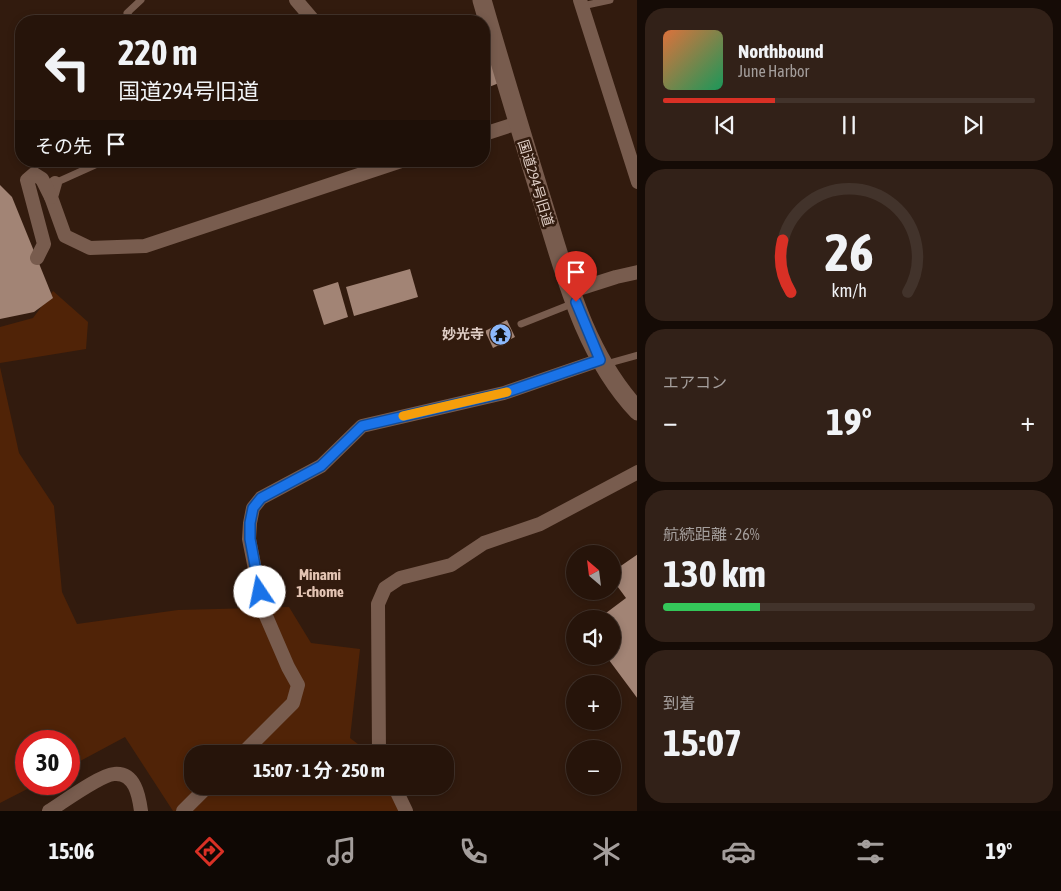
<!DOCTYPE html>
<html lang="ja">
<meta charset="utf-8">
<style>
:root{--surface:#26140a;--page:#322118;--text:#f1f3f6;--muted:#a49e9c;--line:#42332b;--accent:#d93025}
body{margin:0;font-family:"Asap Condensed","Noto Sans JP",sans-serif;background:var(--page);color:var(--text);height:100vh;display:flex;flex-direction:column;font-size:19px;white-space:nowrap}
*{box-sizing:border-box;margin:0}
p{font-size:16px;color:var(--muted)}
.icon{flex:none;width:28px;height:28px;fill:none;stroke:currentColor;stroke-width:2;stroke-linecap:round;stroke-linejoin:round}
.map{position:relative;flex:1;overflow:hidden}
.drawer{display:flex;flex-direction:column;gap:8px;padding:8px;background:#150b06;width:424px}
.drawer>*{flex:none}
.top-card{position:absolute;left:15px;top:15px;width:475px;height:152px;border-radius:20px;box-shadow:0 2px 8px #0003,0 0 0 1px var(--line);background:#26140a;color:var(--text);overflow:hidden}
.needle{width:32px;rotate:332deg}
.buttons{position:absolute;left:566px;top:545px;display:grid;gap:10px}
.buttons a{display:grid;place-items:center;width:55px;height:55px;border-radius:50%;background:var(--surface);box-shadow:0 2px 8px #0003,0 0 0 1px var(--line);font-size:25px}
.speed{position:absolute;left:15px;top:730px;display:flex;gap:10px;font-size:25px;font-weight:700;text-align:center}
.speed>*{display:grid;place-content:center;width:65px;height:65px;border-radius:50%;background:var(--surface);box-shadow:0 2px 8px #0003,0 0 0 1px var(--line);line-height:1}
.speed .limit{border:8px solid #d22;background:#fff;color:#111}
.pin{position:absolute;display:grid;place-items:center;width:42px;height:42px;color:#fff;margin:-51px -21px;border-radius:50% 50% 50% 0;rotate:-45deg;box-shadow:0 0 5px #0007}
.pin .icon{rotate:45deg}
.me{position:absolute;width:55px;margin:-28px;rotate:349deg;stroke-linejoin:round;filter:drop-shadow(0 0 4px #0008)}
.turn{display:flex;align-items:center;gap:18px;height:105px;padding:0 20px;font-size:22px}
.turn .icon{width:65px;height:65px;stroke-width:2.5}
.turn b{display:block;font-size:35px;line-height:42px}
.then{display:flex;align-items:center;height:48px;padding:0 20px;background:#0003;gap:10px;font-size:19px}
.big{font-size:38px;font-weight:700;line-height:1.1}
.drawer .card{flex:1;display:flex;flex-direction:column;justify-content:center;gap:8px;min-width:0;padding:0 18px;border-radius:20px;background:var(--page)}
.drawer .dial{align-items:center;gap:0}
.dial svg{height:130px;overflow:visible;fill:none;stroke:var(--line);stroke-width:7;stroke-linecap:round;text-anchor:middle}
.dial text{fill:var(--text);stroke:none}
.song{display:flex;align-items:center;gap:15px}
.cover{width:60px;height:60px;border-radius:8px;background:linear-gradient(135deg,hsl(20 70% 55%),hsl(150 70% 35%))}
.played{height:5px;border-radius:2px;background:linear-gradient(90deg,var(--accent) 30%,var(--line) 30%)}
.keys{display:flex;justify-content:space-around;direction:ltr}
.heat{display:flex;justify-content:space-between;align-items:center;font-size:28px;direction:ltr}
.charge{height:8px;border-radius:4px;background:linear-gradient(90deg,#34c759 26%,var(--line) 0)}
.trip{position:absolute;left:184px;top:745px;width:270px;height:50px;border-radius:20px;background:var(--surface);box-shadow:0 2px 8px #0003,0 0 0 1px var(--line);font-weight:700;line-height:50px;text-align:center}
.tab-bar{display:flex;height:80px;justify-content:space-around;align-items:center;background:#0f0804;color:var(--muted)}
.tab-bar .icon{width:35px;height:35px}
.tab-bar .selected{color:var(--accent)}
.tab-bar b{font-size:22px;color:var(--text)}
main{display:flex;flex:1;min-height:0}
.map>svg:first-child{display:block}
</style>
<main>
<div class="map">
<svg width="638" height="811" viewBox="0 0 638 811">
<rect width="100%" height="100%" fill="#321b0e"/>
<!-- green -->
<g fill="#502307">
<polygon points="53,291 88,322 86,349 0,363 0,327 33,318"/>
<polygon points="0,367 19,453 54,506 62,592 77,624 178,610 289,607 311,643 360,649 350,738 371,754 192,754 192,786 388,786 399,811 173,811 125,737 69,767 69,741 26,741 26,784 37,784 0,803"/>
</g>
<!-- building -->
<g fill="#a28475">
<polygon points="492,62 499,83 484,89 484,66"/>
<polygon points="0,185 12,197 53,298 34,312 0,319"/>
<polygon points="410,269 418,297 354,316 346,287"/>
<polygon points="338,282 348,317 324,325 313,290"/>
<polygon points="507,320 515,337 493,348 485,331"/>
<polygon points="638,554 638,699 606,656 612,656 612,619 598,619 626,598 612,579 612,572"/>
</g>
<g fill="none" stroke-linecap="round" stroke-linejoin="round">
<!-- lane -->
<g stroke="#785c4e" stroke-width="7">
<polyline points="582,6 610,0"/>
<polyline points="133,21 127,13 141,0"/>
<polyline points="55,183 95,165 98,161"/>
<polyline points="521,324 574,303"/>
<polyline points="606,364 638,355"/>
</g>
<!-- street -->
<g stroke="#785c4e" stroke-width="14">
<polyline points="296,0 314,21"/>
<polyline points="580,0 638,182"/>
<polyline points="484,134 518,123"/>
<polyline points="55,183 51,197 65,236 90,248 145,246 401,161"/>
<polyline points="37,258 44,244 27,180 34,174 42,179 51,197"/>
<polyline points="572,291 616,277 638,272"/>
<polyline points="242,754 293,703 298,685 288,667 263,609 249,539 250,523 253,508 261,498 321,466 362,426 504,393 600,360"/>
<polyline points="379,754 378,604 385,588 400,578 451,565 484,543 540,524 638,472"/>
<polyline points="394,786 406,811"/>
<path d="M49,811C62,803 100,775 114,774C135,772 139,796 141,811"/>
<polyline points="183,811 208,786"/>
</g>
<!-- secondary -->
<path stroke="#785c4e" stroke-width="19" d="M482,0C501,66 521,132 541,197C564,270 583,353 638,411"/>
</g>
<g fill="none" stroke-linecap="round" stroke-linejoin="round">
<defs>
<polyline id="route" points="260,592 250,539 250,523 253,508 261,498 321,466 362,426 504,393 600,360 576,302"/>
</defs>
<!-- route casing -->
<use href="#route" stroke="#114b97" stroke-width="12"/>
<!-- route -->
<use href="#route" stroke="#1a73e8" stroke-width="9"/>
<!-- slow -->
<polyline stroke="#f59e0b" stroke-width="9" points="403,416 507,392"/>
</g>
<!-- icons -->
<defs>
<symbol id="temple-disc" viewBox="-11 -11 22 22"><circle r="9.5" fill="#8cb9fc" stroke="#321b0e"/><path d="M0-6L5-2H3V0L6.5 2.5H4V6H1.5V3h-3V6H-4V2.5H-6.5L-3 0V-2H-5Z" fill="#111"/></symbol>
</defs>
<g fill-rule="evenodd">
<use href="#temple-disc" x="488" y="322" width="25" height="25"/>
</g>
<g text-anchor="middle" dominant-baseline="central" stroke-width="5" stroke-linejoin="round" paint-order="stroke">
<!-- street labels -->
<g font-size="14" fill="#dfcec6" stroke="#321b0e">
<text transform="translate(536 183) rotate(73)">国道294号旧道</text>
</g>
<!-- poi labels -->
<g font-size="14" font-weight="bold" fill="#dfcec6" stroke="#321b0e" text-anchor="end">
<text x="484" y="334">妙光寺</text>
</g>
<!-- neighbourhood labels -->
<g font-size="15" font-weight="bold" fill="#e3c4b3" stroke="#321b0e">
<text x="320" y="574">Minami<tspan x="320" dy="17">1-chome</tspan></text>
</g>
</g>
</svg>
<div class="buttons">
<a><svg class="needle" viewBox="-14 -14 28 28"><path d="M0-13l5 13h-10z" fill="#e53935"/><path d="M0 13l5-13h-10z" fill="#a49e9c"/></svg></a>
<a><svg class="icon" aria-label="sound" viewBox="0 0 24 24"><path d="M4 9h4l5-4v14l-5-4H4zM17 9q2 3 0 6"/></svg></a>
<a>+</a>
<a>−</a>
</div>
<div class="speed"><div class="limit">30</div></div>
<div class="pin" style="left:576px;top:302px;background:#d93025"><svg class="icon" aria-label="arrive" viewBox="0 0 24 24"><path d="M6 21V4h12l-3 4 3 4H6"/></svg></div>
<svg class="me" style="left:260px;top:592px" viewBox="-20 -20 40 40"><circle r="19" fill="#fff"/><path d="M0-13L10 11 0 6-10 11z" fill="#1a73e8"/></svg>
<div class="trip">15:07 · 1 分 · 250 m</div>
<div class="top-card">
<div class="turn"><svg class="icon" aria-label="left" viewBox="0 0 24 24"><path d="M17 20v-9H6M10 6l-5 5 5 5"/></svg><div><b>220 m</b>国道294号旧道</div></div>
<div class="then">その先<svg class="icon" aria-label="arrive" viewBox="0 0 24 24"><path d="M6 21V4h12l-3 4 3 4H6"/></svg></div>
</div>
</div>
<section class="drawer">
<div class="card">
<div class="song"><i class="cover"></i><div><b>Northbound</b><p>June Harbor</p></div></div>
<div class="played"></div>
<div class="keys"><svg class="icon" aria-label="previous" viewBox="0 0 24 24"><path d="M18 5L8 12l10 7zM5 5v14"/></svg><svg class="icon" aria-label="pause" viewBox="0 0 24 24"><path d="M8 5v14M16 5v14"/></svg><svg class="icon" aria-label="next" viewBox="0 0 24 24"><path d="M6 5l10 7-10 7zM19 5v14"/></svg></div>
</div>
<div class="card dial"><svg viewBox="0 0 100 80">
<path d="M14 69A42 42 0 1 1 86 69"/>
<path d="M14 69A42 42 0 0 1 9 37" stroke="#d93025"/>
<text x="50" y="56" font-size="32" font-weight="700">26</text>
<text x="50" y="72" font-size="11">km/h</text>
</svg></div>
<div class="card"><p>エアコン</p>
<div class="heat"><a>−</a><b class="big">19°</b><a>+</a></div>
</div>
<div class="card"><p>航続距離 · 26%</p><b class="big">130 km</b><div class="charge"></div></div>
<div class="card"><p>到着</p><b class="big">15:07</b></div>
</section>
</main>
<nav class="tab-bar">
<b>15:06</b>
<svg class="icon selected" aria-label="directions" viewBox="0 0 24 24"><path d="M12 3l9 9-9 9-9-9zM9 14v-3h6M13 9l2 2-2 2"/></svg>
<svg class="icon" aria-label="music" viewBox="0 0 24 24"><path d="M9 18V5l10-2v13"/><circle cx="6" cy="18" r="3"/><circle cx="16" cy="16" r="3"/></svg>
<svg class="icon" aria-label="phone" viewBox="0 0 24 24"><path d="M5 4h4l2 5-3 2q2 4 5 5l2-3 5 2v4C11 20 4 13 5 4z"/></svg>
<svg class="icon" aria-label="climate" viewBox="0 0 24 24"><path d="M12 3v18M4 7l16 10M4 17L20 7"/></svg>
<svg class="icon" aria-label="car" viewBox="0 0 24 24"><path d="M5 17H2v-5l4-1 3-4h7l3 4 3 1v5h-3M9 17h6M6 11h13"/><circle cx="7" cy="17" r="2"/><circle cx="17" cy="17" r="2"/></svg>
<svg class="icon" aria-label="filters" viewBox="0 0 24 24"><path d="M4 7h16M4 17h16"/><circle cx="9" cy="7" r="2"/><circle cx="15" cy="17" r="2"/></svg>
<b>19°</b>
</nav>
